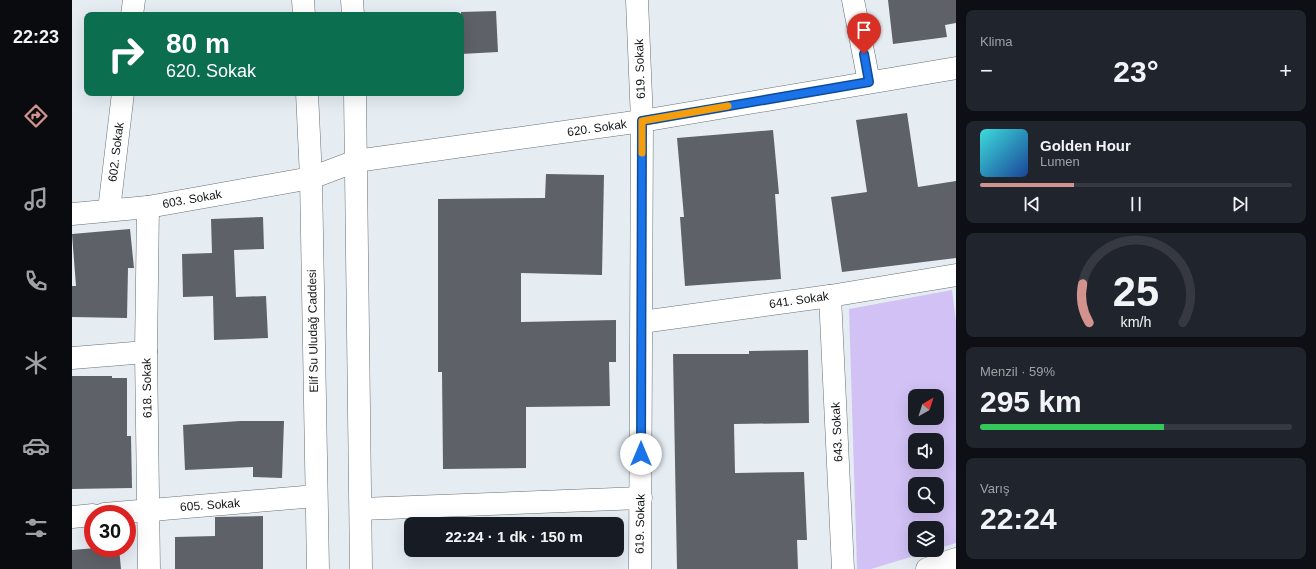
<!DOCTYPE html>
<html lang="tr">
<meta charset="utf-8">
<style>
:root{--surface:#171b24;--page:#20242c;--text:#f1f3f6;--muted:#9ea1a6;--line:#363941;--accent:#d2938e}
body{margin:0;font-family:Helvetica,sans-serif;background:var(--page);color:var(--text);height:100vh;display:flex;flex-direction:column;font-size:15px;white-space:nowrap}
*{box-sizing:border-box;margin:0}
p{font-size:13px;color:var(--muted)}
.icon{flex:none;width:22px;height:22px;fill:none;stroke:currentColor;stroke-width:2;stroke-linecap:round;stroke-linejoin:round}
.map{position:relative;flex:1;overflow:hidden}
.panel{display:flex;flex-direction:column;gap:10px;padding:10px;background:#0d0f14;width:360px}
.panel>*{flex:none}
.top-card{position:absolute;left:12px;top:12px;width:380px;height:84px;border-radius:8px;box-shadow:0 4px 16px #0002;background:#0b6e4f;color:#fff;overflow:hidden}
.needle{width:26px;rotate:39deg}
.controls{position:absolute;left:836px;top:389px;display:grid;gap:8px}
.controls a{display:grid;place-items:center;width:36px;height:36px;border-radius:8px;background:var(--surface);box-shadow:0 4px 16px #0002;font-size:20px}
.speed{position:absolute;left:12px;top:505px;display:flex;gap:8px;font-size:20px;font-weight:700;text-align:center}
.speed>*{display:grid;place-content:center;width:52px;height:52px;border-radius:50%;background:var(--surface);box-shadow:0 4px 16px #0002;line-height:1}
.speed .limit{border:6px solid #d22;background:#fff;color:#111}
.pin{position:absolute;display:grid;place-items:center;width:34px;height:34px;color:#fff;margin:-41px -17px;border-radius:50% 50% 50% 0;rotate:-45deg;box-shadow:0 0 4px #0007}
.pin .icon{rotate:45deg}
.me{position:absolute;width:44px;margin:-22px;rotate:0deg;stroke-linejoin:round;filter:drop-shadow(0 0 3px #0008)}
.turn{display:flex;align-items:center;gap:14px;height:84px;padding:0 16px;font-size:18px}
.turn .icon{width:52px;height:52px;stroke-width:2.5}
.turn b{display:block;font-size:28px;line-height:34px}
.big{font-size:30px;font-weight:600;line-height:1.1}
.panel .card{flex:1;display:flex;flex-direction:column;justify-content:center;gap:6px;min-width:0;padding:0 14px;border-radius:8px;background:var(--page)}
.panel .dial{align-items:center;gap:0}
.dial svg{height:104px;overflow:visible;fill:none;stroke:var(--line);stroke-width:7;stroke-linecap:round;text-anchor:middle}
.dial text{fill:var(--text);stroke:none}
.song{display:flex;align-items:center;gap:12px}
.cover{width:48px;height:48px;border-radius:6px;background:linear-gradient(135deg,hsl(180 70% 55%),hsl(220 70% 35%))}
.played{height:4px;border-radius:2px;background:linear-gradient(90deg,var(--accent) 30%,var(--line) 30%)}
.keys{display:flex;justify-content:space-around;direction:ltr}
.heat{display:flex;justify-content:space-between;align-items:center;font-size:22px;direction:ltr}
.charge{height:6px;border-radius:3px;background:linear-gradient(90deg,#34c759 59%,var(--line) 0)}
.trip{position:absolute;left:332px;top:517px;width:220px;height:40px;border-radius:8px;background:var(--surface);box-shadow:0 4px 16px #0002;font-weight:600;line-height:40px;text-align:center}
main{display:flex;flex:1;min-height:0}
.tabs{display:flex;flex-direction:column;width:72px;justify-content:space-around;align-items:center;background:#090b0e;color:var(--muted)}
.tabs .icon{width:28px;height:28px}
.tabs .selected{color:var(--accent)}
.tabs b{font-size:18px;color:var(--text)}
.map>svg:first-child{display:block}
</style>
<main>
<nav class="tabs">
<b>22:23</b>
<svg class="icon selected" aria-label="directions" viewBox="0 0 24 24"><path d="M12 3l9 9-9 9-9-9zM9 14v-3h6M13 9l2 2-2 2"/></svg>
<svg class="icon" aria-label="music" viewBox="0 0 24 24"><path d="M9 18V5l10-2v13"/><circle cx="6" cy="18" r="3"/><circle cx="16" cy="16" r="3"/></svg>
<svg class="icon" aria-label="phone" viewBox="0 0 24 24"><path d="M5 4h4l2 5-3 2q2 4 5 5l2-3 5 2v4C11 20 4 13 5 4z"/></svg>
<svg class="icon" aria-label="climate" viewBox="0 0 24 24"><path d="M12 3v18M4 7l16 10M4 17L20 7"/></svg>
<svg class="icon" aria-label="car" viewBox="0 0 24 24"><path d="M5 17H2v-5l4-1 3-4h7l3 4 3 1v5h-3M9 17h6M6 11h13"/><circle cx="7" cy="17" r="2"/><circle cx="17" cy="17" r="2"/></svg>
<svg class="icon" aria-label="filters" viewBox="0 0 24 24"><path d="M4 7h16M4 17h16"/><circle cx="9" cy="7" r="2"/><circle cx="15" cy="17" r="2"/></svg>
</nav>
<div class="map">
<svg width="884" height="569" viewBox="0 0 884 569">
<rect width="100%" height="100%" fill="#e5edf3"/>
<!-- green -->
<path fill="#d1c1f5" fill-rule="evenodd" d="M880,290L884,322V543L865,549V528H843V550H862L799,569H785L777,309ZM843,396H865V418H843ZM843,440H865V462H843ZM843,484H865V506H843Z"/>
<!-- building -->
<g fill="#5e6168">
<polygon points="816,0 884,0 884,23 873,25 875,37 821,44"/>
<polygon points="424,11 426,52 389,54 389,12"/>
<polygon points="835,113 846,187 884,181 884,258 770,272 759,197 795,192 784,120"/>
<polygon points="701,130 707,194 703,194 709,279 613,286 608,217 612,217 605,138"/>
<polygon points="474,174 532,175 530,275 449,273 449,322 544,320 544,362 537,362 538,406 454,407 454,468 371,469 370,372 366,372 366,199 473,198"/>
<polygon points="191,217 192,249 162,250 164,297 194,296 196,338 142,340 141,296 111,297 110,254 140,253 139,219"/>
<polygon points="58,229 62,268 56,268 55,318 0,317 0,286 4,286 0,234"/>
<polygon points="736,350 737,423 662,424 663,473 732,472 735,540 725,540 726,569 605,569 601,354 677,354 677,351"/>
<polygon points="0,376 40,376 40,378 55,378 55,436 59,436 60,488 0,489"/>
<polygon points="168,421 212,421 210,478 181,477 181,467 113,470 111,425"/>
<polygon points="191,516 191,569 103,569 103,537 143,536 143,517"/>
<polygon points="24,548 47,548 49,569 0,569 0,550"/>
</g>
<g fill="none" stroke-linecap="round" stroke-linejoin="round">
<defs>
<g id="minor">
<polyline points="565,0 570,121 568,569"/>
<polyline points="781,0 797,82"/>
<polyline points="60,15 62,0"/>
<polyline points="76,207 74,352 77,569"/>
<polyline points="37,210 51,93"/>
<polyline points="758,296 771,569"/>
<polyline points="570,322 758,296 884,275"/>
<polyline points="0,358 74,352"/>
<polyline points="289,509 569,498"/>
<polyline points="32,514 244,496"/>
<polyline points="0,517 21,515"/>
<polyline points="855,569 884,559"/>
</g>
<polyline id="tertiary" points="0,214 76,207 239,178 284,161 570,121 884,68"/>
<g id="secondary">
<polyline points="231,0 232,15"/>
<polyline points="280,0 281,15"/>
<polyline points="235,93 239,178 246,569"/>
<polyline points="283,93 289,569"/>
</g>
</defs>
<!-- minor casing -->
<use href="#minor" stroke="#687075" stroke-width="23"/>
<!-- tertiary casing -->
<use href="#tertiary" stroke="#687075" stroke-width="23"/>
<!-- secondary casing -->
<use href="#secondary" stroke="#687075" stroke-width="23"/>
<!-- minor -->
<use href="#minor" stroke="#fff" stroke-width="22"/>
<!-- tertiary -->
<use href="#tertiary" stroke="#fff" stroke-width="22"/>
<!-- secondary -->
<use href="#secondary" stroke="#fff" stroke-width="22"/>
</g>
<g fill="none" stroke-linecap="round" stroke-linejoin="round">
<defs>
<polyline id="route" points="569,454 570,121 797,82 792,54"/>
</defs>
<!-- route casing -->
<use href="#route" stroke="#114b97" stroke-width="10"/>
<!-- route -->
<use href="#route" stroke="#1a73e8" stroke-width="7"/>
<!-- slow -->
<polyline stroke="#f59e0b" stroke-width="7" points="570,153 570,121 656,106"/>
</g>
<g text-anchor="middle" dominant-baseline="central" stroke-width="4" stroke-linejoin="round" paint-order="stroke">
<!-- street labels -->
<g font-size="12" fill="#121517" stroke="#fff">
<text transform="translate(568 69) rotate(-92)">619. Sokak</text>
<text transform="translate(525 128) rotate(-8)">620. Sokak</text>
<text transform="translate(44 152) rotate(-83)">602. Sokak</text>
<text transform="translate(120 199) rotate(-10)">603. Sokak</text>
<text transform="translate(727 300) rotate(-8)">641. Sokak</text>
<text transform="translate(241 331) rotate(-91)">Elif Su Uludağ Caddesi</text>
<text transform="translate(75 388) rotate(-91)">618. Sokak</text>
<text transform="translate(765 432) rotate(-93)">643. Sokak</text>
<text transform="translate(138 505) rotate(-4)">605. Sokak</text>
<text transform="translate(568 524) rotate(-89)">619. Sokak</text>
</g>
</g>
</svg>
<div class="controls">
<a><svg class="needle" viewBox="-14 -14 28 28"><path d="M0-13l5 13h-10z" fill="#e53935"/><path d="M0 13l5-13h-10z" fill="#9ea1a6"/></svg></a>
<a><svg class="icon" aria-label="sound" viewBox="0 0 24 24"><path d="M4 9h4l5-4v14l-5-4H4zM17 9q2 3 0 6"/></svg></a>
<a><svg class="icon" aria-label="search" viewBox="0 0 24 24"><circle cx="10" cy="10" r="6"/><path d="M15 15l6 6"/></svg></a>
<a><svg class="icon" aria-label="layers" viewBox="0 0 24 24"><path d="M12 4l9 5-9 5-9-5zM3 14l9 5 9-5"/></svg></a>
</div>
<div class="speed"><div class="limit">30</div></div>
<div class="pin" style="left:792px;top:54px;background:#d93025"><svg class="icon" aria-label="arrive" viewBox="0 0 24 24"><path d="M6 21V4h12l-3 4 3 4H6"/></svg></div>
<svg class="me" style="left:569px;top:454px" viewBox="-20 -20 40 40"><circle r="19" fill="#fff"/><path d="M0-13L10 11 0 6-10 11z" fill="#1a73e8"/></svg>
<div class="trip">22:24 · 1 dk · 150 m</div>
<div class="top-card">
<div class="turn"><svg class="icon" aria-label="right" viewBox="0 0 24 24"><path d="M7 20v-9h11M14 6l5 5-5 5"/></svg><div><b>80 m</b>620. Sokak</div></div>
</div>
</div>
<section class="panel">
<div class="card"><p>Klima</p>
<div class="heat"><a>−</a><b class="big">23°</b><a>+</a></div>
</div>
<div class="card">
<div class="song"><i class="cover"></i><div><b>Golden Hour</b><p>Lumen</p></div></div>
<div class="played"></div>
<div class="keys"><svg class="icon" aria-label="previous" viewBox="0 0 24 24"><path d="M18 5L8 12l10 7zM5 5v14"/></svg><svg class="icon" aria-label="pause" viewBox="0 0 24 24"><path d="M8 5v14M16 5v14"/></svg><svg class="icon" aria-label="next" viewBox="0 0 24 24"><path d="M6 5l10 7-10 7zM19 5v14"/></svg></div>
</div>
<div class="card dial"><svg viewBox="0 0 100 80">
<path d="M14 69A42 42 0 1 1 86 69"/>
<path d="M14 69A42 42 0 0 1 9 39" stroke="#d2938e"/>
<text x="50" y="56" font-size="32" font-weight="700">25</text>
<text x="50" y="72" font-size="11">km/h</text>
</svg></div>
<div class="card"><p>Menzil · 59%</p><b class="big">295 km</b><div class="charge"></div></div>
<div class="card"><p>Varış</p><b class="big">22:24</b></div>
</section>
</main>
